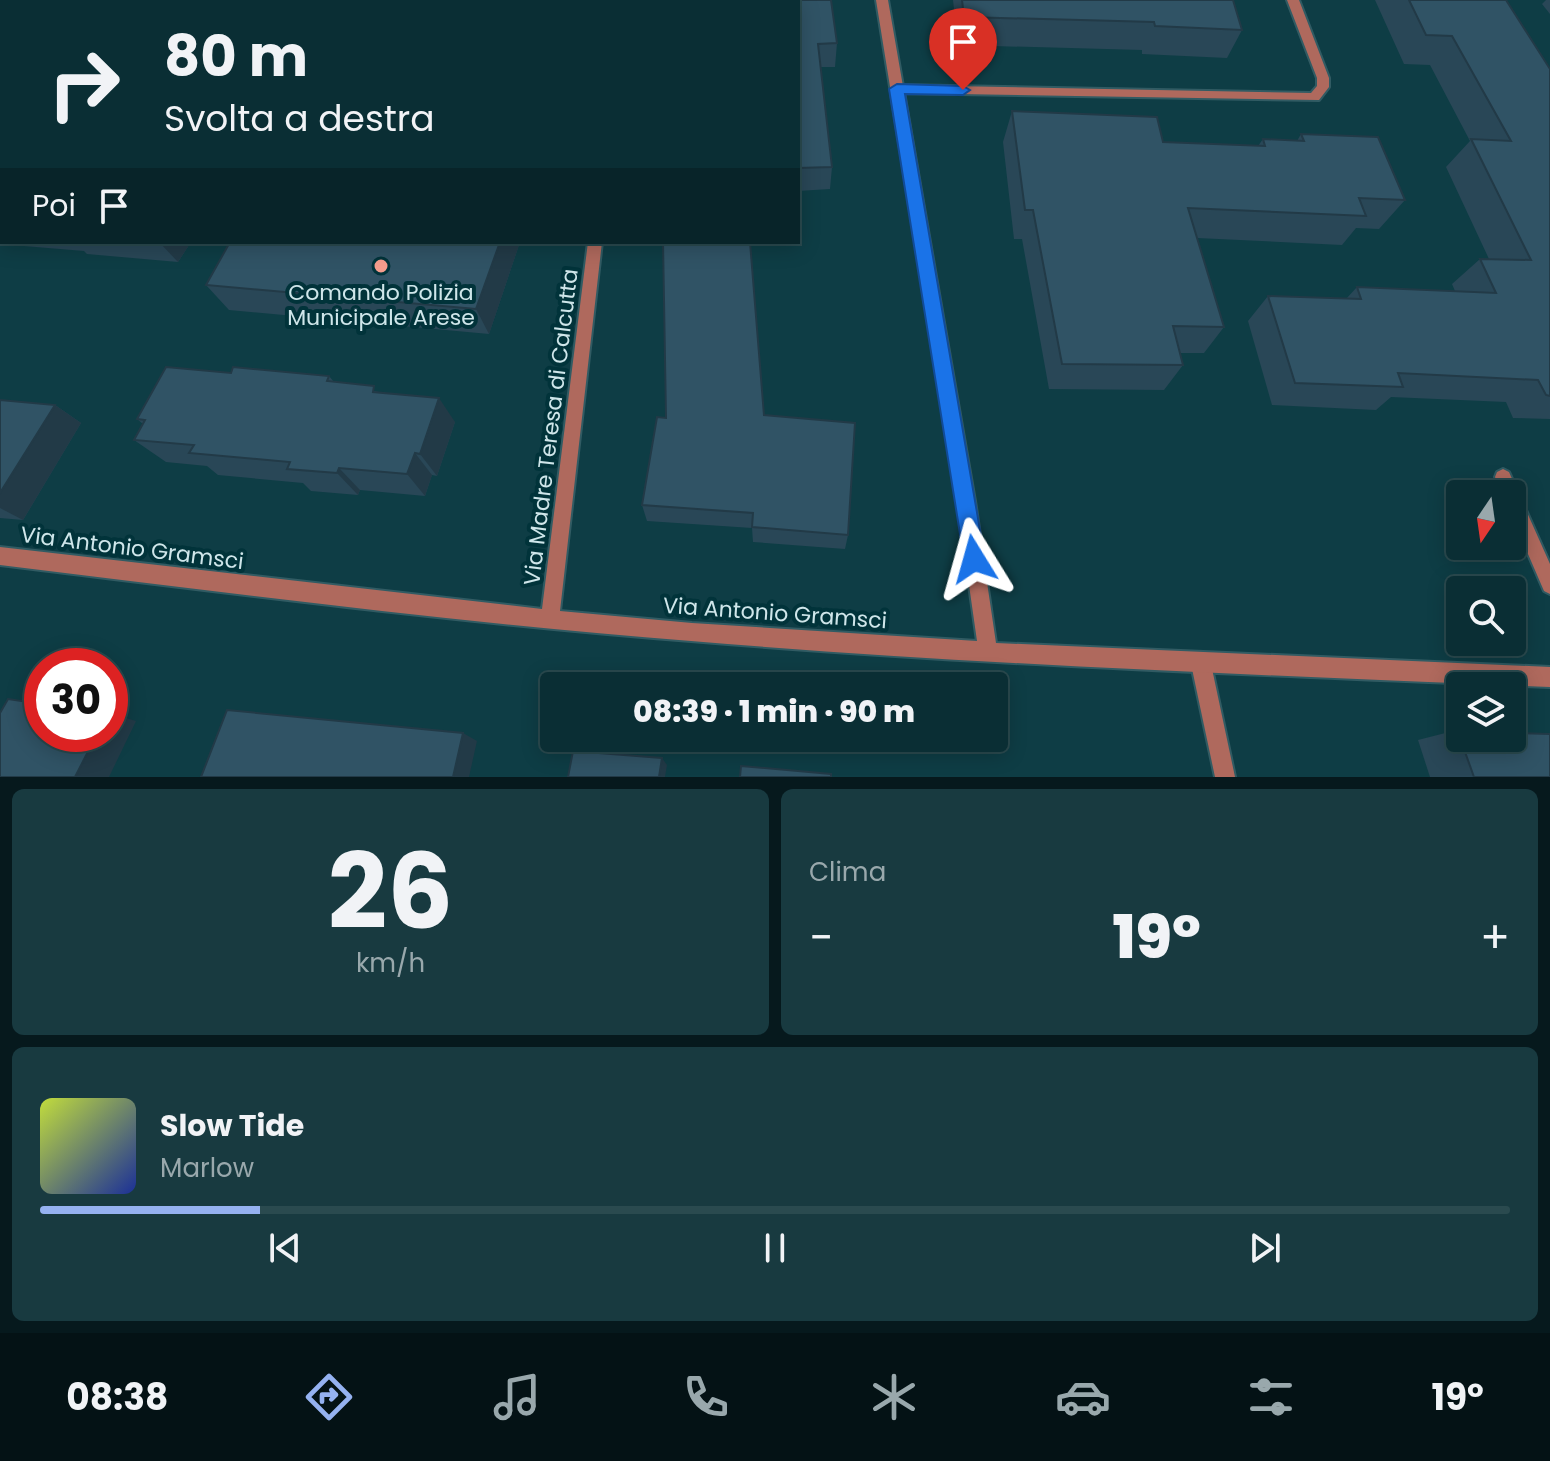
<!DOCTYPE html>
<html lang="it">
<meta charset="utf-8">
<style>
:root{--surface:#0a2e34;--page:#183a40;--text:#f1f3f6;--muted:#99a8ac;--line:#2a4a4f;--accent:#95b2f1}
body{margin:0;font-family:Poppins,sans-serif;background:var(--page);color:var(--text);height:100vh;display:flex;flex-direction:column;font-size:30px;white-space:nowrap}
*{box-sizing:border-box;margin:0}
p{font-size:26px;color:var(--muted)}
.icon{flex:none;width:44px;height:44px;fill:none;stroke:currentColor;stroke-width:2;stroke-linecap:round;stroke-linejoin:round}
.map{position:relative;height:777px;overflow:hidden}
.panel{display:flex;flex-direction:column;gap:12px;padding:12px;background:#06191d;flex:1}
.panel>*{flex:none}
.banner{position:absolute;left:0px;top:0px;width:800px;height:244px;box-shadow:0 4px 20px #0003,0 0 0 2px var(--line);background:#0a2e34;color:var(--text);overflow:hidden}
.needle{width:52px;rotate:193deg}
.controls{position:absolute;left:1446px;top:480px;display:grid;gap:16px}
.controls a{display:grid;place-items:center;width:80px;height:80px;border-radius:8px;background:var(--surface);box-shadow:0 4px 20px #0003,0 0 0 2px var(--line);font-size:40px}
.speed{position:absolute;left:24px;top:648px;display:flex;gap:16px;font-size:40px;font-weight:700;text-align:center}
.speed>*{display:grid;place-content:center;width:104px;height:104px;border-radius:50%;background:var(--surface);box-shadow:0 4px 20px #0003,0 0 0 2px var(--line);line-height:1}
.speed .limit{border:12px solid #d22;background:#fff;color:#111}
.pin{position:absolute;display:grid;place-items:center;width:68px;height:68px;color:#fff;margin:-82px -34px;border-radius:50% 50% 50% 0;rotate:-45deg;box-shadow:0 0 8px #0007}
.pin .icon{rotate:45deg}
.me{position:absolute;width:88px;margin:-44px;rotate:352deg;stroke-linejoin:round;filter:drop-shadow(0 0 6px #0008)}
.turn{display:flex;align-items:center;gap:28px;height:168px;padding:0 32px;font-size:36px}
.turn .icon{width:104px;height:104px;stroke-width:2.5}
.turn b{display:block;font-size:56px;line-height:68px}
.then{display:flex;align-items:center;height:76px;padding:0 32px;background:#0003;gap:16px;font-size:30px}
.big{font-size:60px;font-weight:800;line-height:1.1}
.panel .tile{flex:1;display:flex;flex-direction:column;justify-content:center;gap:12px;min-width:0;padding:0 28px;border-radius:12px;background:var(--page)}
.panel .dial{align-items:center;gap:0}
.dial b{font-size:104px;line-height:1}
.song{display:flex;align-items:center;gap:24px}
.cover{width:96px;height:96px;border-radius:12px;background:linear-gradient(135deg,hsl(70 70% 55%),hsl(230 70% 35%))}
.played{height:8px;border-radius:4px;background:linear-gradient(90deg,var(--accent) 15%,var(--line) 15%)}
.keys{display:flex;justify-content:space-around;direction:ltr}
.heat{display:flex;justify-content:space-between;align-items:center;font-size:44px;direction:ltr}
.panel .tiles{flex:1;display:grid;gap:12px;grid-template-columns:1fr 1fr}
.tile:last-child{grid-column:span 2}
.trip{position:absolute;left:540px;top:672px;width:468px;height:80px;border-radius:8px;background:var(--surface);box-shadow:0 4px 20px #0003,0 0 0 2px var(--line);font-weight:800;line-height:80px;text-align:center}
.dock{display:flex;height:128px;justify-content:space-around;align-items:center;background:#041215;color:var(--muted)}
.dock .icon{width:56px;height:56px}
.dock .on{color:var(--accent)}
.dock b{font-size:36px;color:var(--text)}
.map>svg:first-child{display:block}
</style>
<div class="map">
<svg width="1550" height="777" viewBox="0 0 1550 777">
<rect width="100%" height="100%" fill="#0e3d45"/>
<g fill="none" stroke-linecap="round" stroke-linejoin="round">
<defs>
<g id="service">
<polygon points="1287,0 1299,0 1329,78 1329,87 1319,100 897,93 891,89 897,85 1311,93 1317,86 1317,78"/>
<polygon points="1503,469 1509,472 1550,564 1550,594 1544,591 1512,517 1512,494 1502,494 1495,477 1497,472"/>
<polygon points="1201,654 1208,657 1211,664 1235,777 1215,777 1191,664 1194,657"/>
</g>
<g id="minor">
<rect x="550" y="0" width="12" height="2"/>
<polygon points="626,0 638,0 625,2"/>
<path d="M876,0H888L975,501L996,643L1550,667V687C1264,675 977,665 691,641C460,623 230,593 0,565V547L542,609L588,242H602L560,611L692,623L977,641L957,501Z"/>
</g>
</defs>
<!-- service casing -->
<use href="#service" stroke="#315b63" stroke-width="4"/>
<!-- minor casing -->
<use href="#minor" stroke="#315b63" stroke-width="4"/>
<!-- path -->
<polyline stroke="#487077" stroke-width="4" stroke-dasharray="2 5" stroke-linecap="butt" points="293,0 327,2"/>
<!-- service -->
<use href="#service" fill="#af695d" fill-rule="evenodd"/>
<!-- minor -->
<use href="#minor" fill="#af695d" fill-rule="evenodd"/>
</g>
<!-- wall -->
<g fill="#294757">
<polygon points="953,0 1233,0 1242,30 1227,58 1142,54 1142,50 958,45"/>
<polygon points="1375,0 1506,0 1550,69 1550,419 1513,418 1506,402 1391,397 1376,410 1272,405 1248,321 1268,296 1346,299 1357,287 1455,291 1452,284 1480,259 1489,259 1446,167 1470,141 1430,65 1404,64"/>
<polygon points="1546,0 1550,0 1550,14 1542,4"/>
<polygon points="798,2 837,43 835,67 820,67 832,167 830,189 798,191"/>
<polygon points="2,29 2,242 191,242 178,262 87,254 84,251 0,244 0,31"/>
<polygon points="1012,111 1163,142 1258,146 1263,139 1297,141 1301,134 1405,200 1379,229 1356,228 1342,245 1197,238 1224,327 1204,353 1180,353 1183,365 1164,390 1049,389 1022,239 1014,239 1003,142"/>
<polygon points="230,242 520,242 489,334 229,310 206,285"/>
<polygon points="231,373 329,376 334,382 379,392 455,422 437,476 432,475 425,496 360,490 358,495 311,491 303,483 218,475 207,466 166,462 134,440 143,424 137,419"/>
<polygon points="0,400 55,405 81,423 23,520 0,518"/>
<polygon points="764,415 848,535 845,549 753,542 752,528 647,521 642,505 666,418"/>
<polygon points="1457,730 1550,777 1430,777 1418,740"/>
</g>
<!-- shaded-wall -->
<g fill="#223a47">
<polygon points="98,0 130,0 131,2 96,2"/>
<polygon points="278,0 312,0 311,2 276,2"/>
<polygon points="2,118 2,173 0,171 0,120"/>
<polygon points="159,242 191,242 178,262"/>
<polygon points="500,242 520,242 489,334 476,309"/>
<polygon points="439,398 455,422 437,476 420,454"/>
<polygon points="55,405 81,423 23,520 0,508 0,493"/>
<polygon points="415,453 432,475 425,496 407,474"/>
<polygon points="339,468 360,490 358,495 337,473"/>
<polygon points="110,713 136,721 109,777 75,777 97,734 110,734"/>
<polygon points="463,733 477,741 469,777 453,777"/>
<polygon points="662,758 667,765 665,777 659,777"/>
</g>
<!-- building -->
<g fill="#305365" stroke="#223a47" stroke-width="2">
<polygon points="27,0 98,0 96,2 25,2"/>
<polygon points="188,0 278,0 276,2 187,2"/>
<polygon points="730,0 831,0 837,43 818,44 832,167 798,168 798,2 730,2"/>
<polygon points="962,0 1233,0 1242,30 1155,26 1154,22 964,17"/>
<polygon points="1409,0 1506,0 1550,69 1550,396 1546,395 1538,380 1398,373 1403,387 1295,383 1268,296 1361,299 1357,287 1496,293 1480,259 1531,260 1471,139 1511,141 1452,36 1426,35"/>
<polygon points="2,29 2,118 0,120 0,31"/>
<polygon points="1012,111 1157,117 1163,142 1265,146 1263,139 1304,141 1301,134 1378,137 1405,200 1359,198 1366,216 1188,208 1224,327 1173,326 1183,365 1062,364 1033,210 1025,210"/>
<rect x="0" y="151" width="2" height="68"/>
<polygon points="230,242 500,242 476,309 206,285"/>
<polygon points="663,242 750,242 764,415 855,423 848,535 752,527 753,513 642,505 657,417 666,418"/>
<polygon points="166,367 231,373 233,367 329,376 327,381 374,386 373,392 439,398 420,454 415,453 407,474 339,468 337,473 287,469 290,462 189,453 194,445 134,440 145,420 137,419"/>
<polygon points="0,400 55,405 0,493"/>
<polygon points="8,699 42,704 42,734 97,734 75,777 0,777 0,713"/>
<polygon points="227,710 463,733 453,777 201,777"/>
<polygon points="1512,733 1550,734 1550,777 1474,777 1460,738 1512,738"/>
<polygon points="573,751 662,758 659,777 568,777"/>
<polygon points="741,766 831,774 831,777 740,777"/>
</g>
<!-- route -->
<polygon fill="#1a73e8" stroke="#114b97" stroke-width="2" points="897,84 963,86 970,90 963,95 905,94 985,559 982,566 974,569 967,566 964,559 889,89"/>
<!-- markers -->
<circle fill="#f59d8d" stroke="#01333a" stroke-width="3" cx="381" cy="266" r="8"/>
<g text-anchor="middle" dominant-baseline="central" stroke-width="8" stroke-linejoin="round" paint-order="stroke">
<!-- poi labels -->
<g font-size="22" fill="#cfe6ea" stroke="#01333a">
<text x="381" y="292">Comando Polizia<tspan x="381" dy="25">Municipale Arese</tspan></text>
</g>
<!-- street labels -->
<g font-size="22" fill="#cfe6ea" stroke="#01333a">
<text transform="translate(551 427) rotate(-83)">Via Madre Teresa di Calcutta</text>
<text transform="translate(132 548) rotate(7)">Via Antonio Gramsci</text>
<text transform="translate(775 613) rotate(4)">Via Antonio Gramsci</text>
</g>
</g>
</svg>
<div class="controls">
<a><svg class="needle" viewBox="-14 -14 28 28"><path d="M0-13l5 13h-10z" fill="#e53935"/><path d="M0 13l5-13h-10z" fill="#99a8ac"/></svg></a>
<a><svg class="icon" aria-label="search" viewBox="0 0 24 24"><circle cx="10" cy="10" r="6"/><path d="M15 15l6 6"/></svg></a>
<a><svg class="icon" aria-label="layers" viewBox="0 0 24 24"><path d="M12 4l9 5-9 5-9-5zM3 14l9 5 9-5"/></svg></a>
</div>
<div class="speed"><div class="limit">30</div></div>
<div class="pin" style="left:963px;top:90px;background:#d93025"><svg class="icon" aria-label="arrive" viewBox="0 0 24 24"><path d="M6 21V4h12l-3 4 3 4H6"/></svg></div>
<svg class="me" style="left:974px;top:559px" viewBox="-20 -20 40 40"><path d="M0-17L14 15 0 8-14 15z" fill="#1a73e8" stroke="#fff" stroke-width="4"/></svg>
<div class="trip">08:39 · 1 min · 90 m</div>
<div class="banner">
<div class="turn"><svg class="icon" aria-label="right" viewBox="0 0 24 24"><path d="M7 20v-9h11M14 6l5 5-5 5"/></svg><div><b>80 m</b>Svolta a destra</div></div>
<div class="then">Poi<svg class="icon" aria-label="arrive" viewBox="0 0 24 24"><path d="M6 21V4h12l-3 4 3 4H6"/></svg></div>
</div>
</div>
<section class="panel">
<div class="tiles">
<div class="tile dial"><b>26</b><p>km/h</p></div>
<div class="tile"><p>Clima</p>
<div class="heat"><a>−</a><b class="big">19°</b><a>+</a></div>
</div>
<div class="tile">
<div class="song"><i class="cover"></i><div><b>Slow Tide</b><p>Marlow</p></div></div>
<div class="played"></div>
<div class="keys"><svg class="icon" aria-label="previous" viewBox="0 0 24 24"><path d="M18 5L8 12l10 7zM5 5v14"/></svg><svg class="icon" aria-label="pause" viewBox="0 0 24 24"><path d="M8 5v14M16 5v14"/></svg><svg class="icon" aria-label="next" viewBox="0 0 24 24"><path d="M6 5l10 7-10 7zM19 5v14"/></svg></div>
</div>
</div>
</section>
<nav class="dock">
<b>08:38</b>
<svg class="icon on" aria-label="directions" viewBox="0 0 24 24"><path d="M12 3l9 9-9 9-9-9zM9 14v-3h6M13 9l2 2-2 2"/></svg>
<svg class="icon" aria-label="music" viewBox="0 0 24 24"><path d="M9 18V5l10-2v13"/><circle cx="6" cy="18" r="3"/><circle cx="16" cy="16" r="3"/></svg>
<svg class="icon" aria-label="phone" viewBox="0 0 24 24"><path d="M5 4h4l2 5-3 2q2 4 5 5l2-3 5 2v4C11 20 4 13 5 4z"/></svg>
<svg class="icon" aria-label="climate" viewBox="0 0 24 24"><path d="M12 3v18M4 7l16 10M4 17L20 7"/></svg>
<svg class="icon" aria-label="car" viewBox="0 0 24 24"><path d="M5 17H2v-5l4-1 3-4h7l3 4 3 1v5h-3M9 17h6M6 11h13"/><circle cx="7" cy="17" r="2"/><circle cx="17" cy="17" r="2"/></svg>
<svg class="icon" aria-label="filters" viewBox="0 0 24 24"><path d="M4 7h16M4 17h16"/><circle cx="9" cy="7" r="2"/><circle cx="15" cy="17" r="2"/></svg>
<b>19°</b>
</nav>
